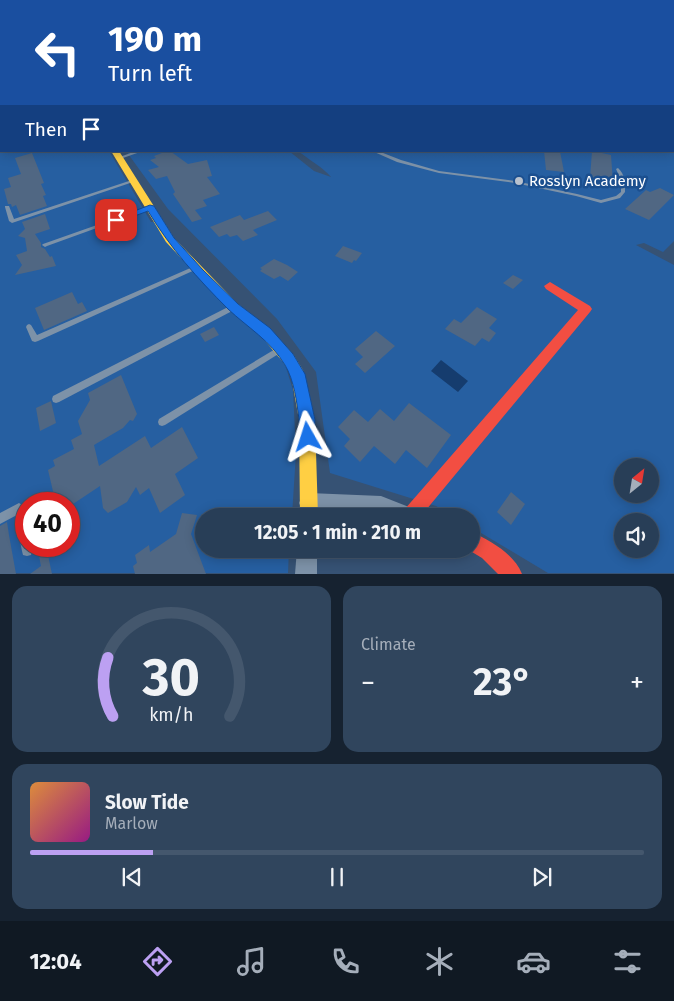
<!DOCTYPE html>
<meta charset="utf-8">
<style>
:root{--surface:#283e57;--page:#30455d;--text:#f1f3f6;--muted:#a5aeba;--line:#44576d;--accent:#bca0f2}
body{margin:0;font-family:"Fira Sans",sans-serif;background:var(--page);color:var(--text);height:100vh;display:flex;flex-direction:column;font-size:19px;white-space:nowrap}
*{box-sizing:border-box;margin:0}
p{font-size:16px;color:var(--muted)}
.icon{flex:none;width:28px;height:28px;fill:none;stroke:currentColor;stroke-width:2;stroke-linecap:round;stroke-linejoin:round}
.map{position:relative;height:574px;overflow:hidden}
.sheet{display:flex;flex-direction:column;gap:12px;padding:12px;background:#162230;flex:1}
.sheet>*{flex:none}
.top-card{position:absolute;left:0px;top:0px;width:675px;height:152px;box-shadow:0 2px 12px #0003,0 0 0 1px var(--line);background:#1a4fa0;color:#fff;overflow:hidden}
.needle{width:32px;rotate:30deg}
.controls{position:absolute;left:614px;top:458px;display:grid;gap:10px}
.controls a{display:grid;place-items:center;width:45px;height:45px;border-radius:50%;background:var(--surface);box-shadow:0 2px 12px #0003,0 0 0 1px var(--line);font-size:25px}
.speed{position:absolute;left:15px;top:492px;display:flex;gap:10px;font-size:25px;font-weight:700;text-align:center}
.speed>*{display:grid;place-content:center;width:65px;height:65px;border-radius:50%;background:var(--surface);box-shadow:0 2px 12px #0003,0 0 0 1px var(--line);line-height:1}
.speed .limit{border:8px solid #d22;background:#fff;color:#111}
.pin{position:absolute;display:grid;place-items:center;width:42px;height:42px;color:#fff;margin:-21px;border-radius:10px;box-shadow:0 2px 8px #0006}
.me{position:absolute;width:55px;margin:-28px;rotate:354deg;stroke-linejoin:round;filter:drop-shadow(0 0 4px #0008)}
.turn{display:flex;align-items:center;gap:18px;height:105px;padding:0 25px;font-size:22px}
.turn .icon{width:65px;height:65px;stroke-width:2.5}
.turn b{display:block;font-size:35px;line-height:42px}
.then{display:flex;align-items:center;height:48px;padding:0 25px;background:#0003;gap:10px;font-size:19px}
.big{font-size:38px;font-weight:700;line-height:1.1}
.sheet .tile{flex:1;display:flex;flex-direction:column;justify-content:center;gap:8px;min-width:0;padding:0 18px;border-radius:15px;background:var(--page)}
.sheet .dial{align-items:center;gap:0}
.dial svg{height:130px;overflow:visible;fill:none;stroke:var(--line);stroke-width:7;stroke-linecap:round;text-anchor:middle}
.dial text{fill:var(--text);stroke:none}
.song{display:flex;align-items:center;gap:15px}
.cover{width:60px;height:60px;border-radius:8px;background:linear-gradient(135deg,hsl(30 70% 55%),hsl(310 70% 35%))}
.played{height:5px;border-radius:2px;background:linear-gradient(90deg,var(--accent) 20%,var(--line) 20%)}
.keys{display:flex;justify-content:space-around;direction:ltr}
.heat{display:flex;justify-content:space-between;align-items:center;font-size:28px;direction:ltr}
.sheet .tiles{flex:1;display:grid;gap:12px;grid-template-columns:1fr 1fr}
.tile:last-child{grid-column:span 2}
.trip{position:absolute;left:195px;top:508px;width:285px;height:50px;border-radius:25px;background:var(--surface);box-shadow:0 2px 12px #0003,0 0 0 1px var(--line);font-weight:700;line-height:50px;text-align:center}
.menu{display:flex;height:80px;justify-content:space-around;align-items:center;background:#101923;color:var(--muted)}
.menu .icon{width:35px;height:35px}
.menu .current{color:var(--accent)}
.menu b{font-size:22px;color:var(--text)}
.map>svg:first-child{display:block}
</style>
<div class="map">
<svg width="674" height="574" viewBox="0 0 674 574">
<rect width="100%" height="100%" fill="#365274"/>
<!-- green -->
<g fill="#265fa1" fill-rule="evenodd">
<path d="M674,106V241L663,252L644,243L636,245L674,265V573H548L471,527V516H453L436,506L330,473L316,372L277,319L168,209L126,151H289L314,171L331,177C325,169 308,159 298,151H674ZM622,466H650V494H622ZM622,521H650V549H622Z"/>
<path d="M0,115L1,151H109L151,222H154L283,358L293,390L296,453L292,516H204V549H289L288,573H0ZM26,504H69V546H26Z"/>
</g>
<!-- water -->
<polygon fill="#153c6e" points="441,360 468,381 458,392 431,371"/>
<!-- building -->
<g fill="#506783">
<polygon points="167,151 170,151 188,164 207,160 212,176 207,177 220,194 203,200 207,206 195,210 202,219 192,222 173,194 175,192 167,176 156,179 148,170 159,167 150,160 156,158 154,156"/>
<polygon points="544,151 560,151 564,172 546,170"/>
<polygon points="592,151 611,155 613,183 608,182 608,184 590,178"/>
<polygon points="32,153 44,183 41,184 46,195 43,196 47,206 20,215 16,205 12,207 11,204 8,204 4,189 11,187 8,178 21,174 15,158"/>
<polygon points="660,188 674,195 649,220 625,209 646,190 650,192"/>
<polygon points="268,211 277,220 253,230 258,235 243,241 237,235 230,237 227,234 219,237 210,227 240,215 244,220"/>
<polygon points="45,214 50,229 35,234 41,243 41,247 45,249 50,257 52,256 56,266 15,275 22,265 16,255 27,251 25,238 18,236 25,229 22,222"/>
<polygon points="343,246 362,253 356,261 354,260 352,263 335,256"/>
<polygon points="274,259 287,265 298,272 288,281 280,276 274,279 260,271 262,269 260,268"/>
<polygon points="513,275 523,280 513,289 503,283"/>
<polygon points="72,292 78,304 82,302 87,311 44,330 35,308"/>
<polygon points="477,307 497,319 489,328 496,333 489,342 482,338 475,346 445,329 454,319 461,323"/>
<polygon points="214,327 219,335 205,342 200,334"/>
<polygon points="376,331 395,346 365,373 355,364 363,357 355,349"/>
<polygon points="121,375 137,414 133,421 130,420 123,428 94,445 99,466 145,436 151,448 182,427 198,458 175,474 185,495 160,513 149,488 140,495 136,487 127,502 108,513 103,508 100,486 73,504 56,504 48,470 55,466 53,460 74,449 71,440 82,434 78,421 90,400 88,393"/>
<polygon points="51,401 56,423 40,431 36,408"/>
<polygon points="409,403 451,435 427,468 406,450 395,464 374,446 360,462 344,446 350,439 338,427 354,410 368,422 380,409 394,421"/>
<polygon points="511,492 525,504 511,525 497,512"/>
<polygon points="182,513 197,515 191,534 206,574 135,574 133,566 137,563 135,555 149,545 150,552 176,534"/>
<polygon points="7,522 9,535 16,574 0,574 0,526"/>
<polygon points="37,546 46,546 52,574 30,574 41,566"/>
</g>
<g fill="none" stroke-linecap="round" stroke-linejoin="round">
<!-- lane -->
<g fill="#7d92a8" fill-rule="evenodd">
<rect x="0" y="81" width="1" height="2"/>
<rect x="0" y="102" width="1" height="2"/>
<polygon points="136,151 143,151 120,159 117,158"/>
<path d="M372,151H378L401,160L439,171L515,181L577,194L601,200L616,196L621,192V180L616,169L618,168C625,174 625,183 625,192L620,198L601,203L576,196L515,183L439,173L397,162Z"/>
<polygon points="132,180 136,181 12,223 9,221 5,207 5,206 9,206 14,219"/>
<polygon points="148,207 150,207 152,208 47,246 45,247 42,245 43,244"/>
<polygon points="195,266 197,267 198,268 197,269 38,341 35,342 32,341 26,327 27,325 29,324 31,325 37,335"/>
<polygon points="232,305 234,306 235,308 234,310 59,402 56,403 53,402 52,399 53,396"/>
<polygon points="277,348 280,349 281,351 280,353 165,425 162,426 159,425 158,422 159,419"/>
<polygon points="19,503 22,505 26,520 26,546 31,546 32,551 31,555 27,556 23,555 22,551 15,516 0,524 0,513"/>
</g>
<!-- street -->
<g fill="#7d92a8" fill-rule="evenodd">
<rect x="0" y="110" width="1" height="4"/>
<polygon points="309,493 381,496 414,509 417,516 309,513 302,510 299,503 302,496"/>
<polygon points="297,549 317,549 317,574 295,574"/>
</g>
<!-- slow -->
<polygon fill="#ffcf43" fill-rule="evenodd" points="111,151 119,151 174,238 238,304 269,328 293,354 303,370 315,420 318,516 300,516 299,420 291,375 283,362 261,336 230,310 166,242"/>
<!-- jam -->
<g fill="#f24e42" fill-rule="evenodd">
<polygon points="550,282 590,306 592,309 590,312 421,516 401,516 404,510 578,310 546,289 544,286"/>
<path d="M471,532C490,540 514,554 522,574H498L482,558L467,549H471Z"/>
</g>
</g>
<!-- sky -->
<linearGradient id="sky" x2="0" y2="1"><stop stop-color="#1e2d40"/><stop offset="0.5" stop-color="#4c6688"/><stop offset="1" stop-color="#4c6688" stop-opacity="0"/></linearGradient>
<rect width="674" height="159" fill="url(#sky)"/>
<!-- route -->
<path fill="#1a73e8" stroke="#114b97" d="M150,205L154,206L174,238L203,270L238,304L270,328L293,354L305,374L315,420V437L313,442L308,444L302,442C299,435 300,428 299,420C297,402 294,380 285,365C271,341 247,327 228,309C197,278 171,249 148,211L116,223L111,220Z"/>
<!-- markers -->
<circle fill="#b9c2ce" stroke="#1b4f8f" stroke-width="2" cx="519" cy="181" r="5"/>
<g text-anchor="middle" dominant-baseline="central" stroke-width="5" stroke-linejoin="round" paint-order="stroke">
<!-- far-poi labels -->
<g font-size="15" fill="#fff" stroke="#1b4f8f" text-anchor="start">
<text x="529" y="181">Rosslyn Academy</text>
</g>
</g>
</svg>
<div class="controls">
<a><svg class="needle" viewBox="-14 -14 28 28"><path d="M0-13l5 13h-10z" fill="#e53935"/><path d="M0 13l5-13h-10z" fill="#a5aeba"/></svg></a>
<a><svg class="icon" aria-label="sound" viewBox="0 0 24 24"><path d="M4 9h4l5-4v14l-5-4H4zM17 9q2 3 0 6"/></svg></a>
</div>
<div class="speed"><div class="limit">40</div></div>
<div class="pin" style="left:116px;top:220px;background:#d93025"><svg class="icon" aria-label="arrive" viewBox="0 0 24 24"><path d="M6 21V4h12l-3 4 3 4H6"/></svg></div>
<svg class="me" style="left:308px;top:437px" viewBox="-20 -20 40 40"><path d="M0-17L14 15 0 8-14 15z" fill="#1a73e8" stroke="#fff" stroke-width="4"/></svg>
<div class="trip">12:05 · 1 min · 210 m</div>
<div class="top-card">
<div class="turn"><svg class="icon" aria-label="left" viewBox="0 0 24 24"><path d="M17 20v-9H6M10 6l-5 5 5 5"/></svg><div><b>190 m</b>Turn left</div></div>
<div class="then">Then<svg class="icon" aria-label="arrive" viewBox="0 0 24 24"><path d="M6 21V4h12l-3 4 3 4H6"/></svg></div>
</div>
</div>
<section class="sheet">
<div class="tiles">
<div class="tile dial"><svg viewBox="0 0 100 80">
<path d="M14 69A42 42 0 1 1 86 69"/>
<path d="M14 69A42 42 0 0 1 11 33" stroke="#bca0f2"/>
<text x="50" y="56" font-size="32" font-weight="700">30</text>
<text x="50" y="72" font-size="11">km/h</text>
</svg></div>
<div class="tile"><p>Climate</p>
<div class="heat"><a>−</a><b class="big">23°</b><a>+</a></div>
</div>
<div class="tile">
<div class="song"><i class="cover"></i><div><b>Slow Tide</b><p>Marlow</p></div></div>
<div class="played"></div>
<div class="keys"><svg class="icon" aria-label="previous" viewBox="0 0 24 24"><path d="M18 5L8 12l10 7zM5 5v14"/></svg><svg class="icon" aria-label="pause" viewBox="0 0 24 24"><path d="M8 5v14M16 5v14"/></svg><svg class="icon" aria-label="next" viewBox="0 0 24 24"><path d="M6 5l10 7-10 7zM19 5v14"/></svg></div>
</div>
</div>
</section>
<nav class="menu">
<b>12:04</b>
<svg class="icon current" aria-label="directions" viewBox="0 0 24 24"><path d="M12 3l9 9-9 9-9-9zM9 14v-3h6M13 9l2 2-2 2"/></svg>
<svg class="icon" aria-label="music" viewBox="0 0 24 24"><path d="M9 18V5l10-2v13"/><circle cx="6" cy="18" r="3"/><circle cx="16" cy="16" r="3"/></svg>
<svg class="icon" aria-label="phone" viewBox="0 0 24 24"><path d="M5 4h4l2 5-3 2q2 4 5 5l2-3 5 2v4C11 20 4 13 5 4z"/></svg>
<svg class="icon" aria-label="climate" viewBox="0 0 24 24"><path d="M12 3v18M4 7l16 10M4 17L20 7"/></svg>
<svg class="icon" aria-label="car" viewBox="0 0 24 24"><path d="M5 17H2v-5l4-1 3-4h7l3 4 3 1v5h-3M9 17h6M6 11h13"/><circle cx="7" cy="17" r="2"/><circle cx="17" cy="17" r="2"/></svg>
<svg class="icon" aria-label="filters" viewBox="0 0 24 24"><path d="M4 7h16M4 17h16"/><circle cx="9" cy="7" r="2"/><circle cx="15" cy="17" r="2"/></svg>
</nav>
